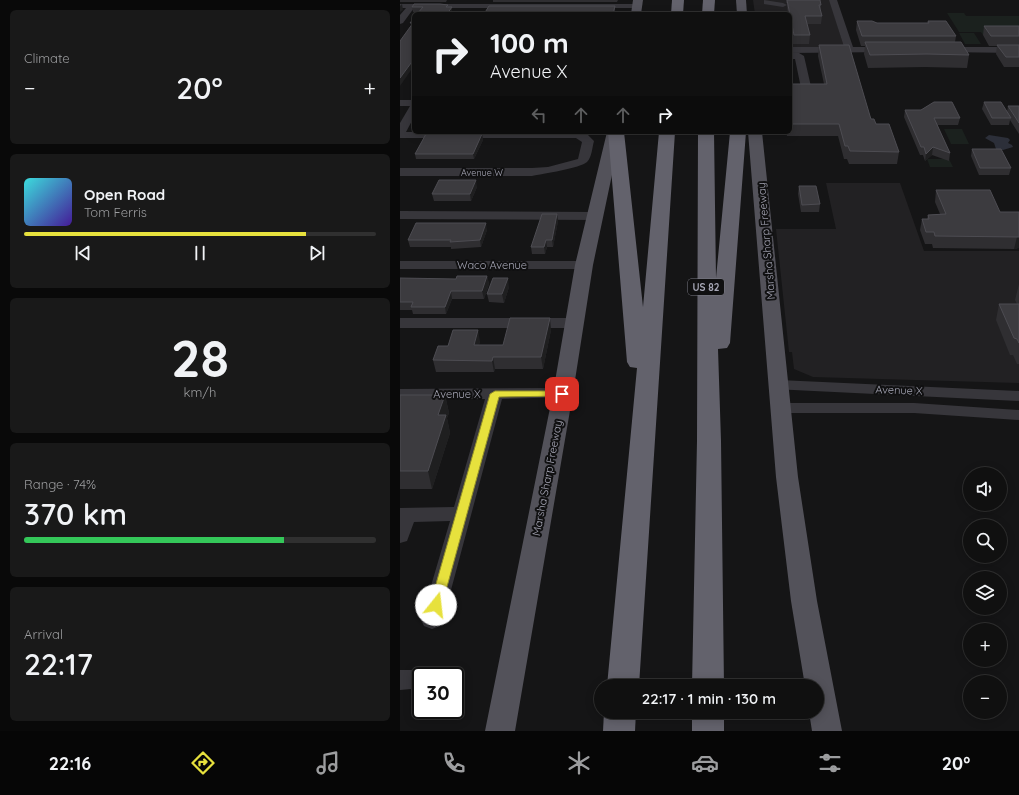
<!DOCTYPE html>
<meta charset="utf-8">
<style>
:root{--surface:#101010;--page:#191919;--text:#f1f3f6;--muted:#9c9d9f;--line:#303030;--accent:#e7e13d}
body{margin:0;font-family:Quicksand,sans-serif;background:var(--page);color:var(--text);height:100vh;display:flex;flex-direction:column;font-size:15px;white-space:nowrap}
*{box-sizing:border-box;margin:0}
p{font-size:13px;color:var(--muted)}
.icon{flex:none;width:22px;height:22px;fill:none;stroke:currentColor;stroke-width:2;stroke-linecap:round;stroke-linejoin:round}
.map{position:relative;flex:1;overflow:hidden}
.sheet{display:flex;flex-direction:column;gap:10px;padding:10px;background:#090909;width:400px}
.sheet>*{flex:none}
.banner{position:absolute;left:12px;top:12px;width:380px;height:122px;border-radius:6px;box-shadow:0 2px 10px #0003,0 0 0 1px var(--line);background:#101010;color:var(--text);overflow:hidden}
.buttons{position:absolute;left:563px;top:467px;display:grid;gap:8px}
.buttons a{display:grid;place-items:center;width:44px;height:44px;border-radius:50%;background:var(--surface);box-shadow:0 2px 10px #0003,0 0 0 1px var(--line);font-size:20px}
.speed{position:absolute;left:12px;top:667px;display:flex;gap:8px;font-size:20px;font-weight:700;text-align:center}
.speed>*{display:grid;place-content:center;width:52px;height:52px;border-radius:50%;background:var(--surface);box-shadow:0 2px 10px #0003,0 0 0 1px var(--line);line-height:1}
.speed .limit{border:2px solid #111;border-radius:6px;background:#fff;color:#111}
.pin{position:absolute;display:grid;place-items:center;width:34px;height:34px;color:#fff;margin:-17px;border-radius:8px;box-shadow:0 2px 6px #0006}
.me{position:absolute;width:44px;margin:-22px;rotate:16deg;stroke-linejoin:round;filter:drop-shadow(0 0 3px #0008)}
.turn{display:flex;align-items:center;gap:14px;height:84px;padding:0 12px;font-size:18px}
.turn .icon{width:52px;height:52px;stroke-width:2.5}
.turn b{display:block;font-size:28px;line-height:34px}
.lanes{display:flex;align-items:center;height:38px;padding:0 12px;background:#0003;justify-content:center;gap:20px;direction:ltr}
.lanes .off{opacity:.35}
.big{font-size:30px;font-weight:600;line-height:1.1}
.sheet .card{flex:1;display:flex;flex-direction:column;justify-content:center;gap:6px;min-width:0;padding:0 14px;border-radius:6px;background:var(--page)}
.sheet .dial{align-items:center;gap:0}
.dial b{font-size:52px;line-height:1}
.song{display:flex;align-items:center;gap:12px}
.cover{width:48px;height:48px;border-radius:6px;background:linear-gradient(135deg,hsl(180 70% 55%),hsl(260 70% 35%))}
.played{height:4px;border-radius:2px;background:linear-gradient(90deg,var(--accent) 80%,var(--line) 80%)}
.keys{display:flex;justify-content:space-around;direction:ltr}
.heat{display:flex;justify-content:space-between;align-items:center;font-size:22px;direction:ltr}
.charge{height:6px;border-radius:3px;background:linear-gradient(90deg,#34c759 74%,var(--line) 0)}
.trip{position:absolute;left:194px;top:679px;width:230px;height:40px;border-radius:20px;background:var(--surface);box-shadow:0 2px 10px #0003,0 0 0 1px var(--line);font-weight:600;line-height:40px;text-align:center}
.menu{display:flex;height:64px;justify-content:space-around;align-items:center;background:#060606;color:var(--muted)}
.menu .icon{width:28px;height:28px}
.menu .active{color:var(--accent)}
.menu b{font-size:18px;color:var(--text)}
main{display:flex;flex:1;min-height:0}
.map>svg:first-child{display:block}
</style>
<main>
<section class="sheet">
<div class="card"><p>Climate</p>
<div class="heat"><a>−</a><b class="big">20°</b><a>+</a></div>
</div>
<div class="card">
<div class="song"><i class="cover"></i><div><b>Open Road</b><p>Tom Ferris</p></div></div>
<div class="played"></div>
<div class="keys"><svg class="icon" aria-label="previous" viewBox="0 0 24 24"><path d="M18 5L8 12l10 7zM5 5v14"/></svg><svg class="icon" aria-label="pause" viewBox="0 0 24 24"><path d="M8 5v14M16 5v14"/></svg><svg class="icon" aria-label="next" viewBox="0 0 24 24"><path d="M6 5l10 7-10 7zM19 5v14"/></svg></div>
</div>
<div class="card dial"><b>28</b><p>km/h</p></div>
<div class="card"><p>Range · 74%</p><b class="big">370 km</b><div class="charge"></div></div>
<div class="card"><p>Arrival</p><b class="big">22:17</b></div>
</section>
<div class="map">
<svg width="619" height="731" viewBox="0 0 619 731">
<rect width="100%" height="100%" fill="#151516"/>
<!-- built -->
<g fill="#222123">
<polygon points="353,0 430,0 444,47 390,47 390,14 355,14"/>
<polygon points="426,183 500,183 524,251 619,251 619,383 413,377 394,369 392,352 389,352 376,229 436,229"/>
</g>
<!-- green -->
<g fill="#1b211e">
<polygon points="547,13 564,13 566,16 619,16 619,35 583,35 581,32 559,32"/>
<polygon points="559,33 574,33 581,44 565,44"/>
<polygon points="544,129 562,129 569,144 551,144"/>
<polygon points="527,159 549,159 553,167 530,167"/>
</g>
<!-- water -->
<polygon fill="#2c2f39" points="589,135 608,138 610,140 608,143 612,145 613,147 603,150 596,149 594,143 585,138"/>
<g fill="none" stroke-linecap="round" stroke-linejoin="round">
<!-- minor -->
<g fill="#37363b" fill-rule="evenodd">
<polygon points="364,0 383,3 387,5 383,7 364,4"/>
<polygon points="429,0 437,0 453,47 486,47 489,48 489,52 390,53 390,47 444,47"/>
<polygon points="0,4 237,4 241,6 237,8 14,8 3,23 0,24 0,15 6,8 0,8"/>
<polygon points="544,47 619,47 619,53 541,52 539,50"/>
<polygon points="390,53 399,53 404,56 412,91 411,93 390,94 390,88 401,88 395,59 390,59"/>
<path d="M0,100H14V117L6,132H177L188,135L194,141C192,148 192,157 187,162C181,168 142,174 132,176H0V168H132L148,167L178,159L182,142L176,138H0V123L10,106H0Z"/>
<polygon points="0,211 196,212 202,216 196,220 0,219"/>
<polygon points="0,261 184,261 189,262 191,265 189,268 184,269 0,269"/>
<polygon points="0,318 174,318 179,320 182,323 179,326 174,328 0,328"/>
<polygon points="379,380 619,391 619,401 373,389 371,385 373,381"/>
<polygon points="163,388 169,389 171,393 169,397 102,399 43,620 40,626 32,629 24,626 21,620 50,521 14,522 7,541 0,543 0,508 54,507 85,399 0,399 0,389"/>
<polygon points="381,403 514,403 619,410 619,420 514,413 381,413 375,412 373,408 375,404"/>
<polygon points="0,670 16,670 24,673 25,676 21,676 21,688 0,690"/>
</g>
<!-- major -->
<g fill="#53525a" fill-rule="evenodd">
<polygon points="233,0 243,0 241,14 231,14"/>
<polygon points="336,0 346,0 347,14 337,14"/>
<polygon points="207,132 221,132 193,265 173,393 115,731 85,731 153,393 175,265"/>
<polygon points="348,132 362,132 398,477 417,601 442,731 412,731 409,712 417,712 417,686 405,686 391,601 376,477"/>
</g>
<!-- highway -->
<g fill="#63626c" fill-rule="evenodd">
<polygon points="272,0 284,0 283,14 271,14"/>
<polygon points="303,0 315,0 314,14 302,14"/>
<polygon points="208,132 224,132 243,307 259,132 275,132 239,686 207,686 237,368 230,367 227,362"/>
<polygon points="298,132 314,132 316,278 330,132 346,132 330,343 327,348 318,349 321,441 324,686 292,686 297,441"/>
<polygon points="204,712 236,712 235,731 203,731"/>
<rect x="292" y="712" width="32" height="19"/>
</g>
</g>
<!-- wall -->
<g fill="#2f2e31">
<polygon points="0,0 47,0 46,2 0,2"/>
<polygon points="93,0 218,0 217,2 93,2"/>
<polygon points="386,0 420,0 421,5 421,12 422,16 421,24 407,24 410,35 409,44 393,44 390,25 390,14 388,14 387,7 387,3 386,3"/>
<polygon points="14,4 48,7 52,13 52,14 17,14 19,12 13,12 12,7"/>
<polygon points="215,6 215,10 214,14 84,14"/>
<polygon points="457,21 477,23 527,23 528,21 556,36 555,42 569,55 567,68 525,67 468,68 464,54 465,46 461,46 456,30"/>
<polygon points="584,26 619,26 619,67 604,67 596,54 597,46 589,46 583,35"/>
<polygon points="419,45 471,119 499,152 497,164 449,164 447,159 444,159 438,136 387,136 386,132 390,132 390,84 424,84 418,56"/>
<polygon points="584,102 607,112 608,106 619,106 619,134 610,120 609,125 591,125 582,109"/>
<polygon points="505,110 560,118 558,125 537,125 550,153 549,161 532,155 525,161 523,155 520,155 504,117"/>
<polygon points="82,134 83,140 74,159 16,159 15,154"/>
<polygon points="572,149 611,168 609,175 579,175 571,156"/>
<polygon points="399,186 420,204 419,212 401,212 398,194"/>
<polygon points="77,187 71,201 34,201 32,194"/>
<polygon points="536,190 600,212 619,212 619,248 614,249 533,248 532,244 525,244 520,230 522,219 527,219 528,215 540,214 535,202"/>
<polygon points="157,214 158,221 153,247 147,247 145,254 132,254 131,247"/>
<polygon points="87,230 81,247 51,249 51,247 10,247 8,240"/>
<polygon points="87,276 89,284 84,299 52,299 46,314 13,314 12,310 0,310 0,278 56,279"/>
<polygon points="619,284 619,364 617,364 613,355 610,355 596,320 599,304 617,304 615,300"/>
<polygon points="109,287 104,303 89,302 87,294"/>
<polygon points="151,330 143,369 95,369 94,372 36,372 33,360 48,346 80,341 79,345 103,345"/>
<polygon points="0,395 45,395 49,413 47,418 50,433 32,489 0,489"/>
</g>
<!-- shaded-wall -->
<g fill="#1f1f20">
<polygon points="2,4 3,10 0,12 0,6"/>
<polygon points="52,7 52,14 47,14"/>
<polygon points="14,59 14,66 0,86 0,78"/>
<polygon points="82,134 83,140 74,159 73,154"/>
<polygon points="533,147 532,155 525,161 526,154"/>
<polygon points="76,180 77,187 71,201 70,194"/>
<polygon points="157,214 158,221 153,247 152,240"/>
<polygon points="86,223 87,230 81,247 80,240"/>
<polygon points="617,237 619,237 619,248 614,249"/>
<polygon points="146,240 147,247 145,254 144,247"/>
<polygon points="87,276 89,284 84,299 82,291"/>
<polygon points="108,278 109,287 104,303 102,294"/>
<polygon points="51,291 52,299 46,314 45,307"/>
<polygon points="150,318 151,330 143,369 141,357"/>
<polygon points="78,330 80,341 76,356 74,345"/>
<polygon points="93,357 95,369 94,372 92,361"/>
<polygon points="45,395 49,413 47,418 50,433 32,489 28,471 38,415"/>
</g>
<!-- building -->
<g fill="#3c3b3f" stroke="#4d4c52">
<polygon points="387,0 420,0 421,5 419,5 422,16 405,16 410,35 394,35"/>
<polygon points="14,4 40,4 48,5 46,7 52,7 47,14 17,14 23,7 12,7"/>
<polygon points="89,6 215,6 213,14 196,14 184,12 159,12 158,14 84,14"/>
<polygon points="14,18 14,59 0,78 0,41 13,23 10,23"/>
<polygon points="457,21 472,21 477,23 529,23 528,21 546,21 556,36 462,36"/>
<polygon points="584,26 619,26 619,36 591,36"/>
<polygon points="465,42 561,42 569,55 527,54 470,55"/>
<polygon points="419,45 449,45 470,116 471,119 474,119 476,124 489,124 499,152 450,151 448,146 445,146 439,124 390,124 390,84 427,84"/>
<polygon points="597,45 619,45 619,57 606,57"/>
<polygon points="534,102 552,102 560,118 534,118 550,153 533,147 526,154 524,147 521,147 505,110 521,110"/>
<polygon points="584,102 601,102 611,118 592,118"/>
<polygon points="608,106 619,106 619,123"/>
<polygon points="26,134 82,134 73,154 15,154"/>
<polygon points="572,149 601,149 611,168 580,168"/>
<polygon points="39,180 76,180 70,194 32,194"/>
<polygon points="399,186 416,186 420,204 402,205"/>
<polygon points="536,190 590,190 600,212 619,212 619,237 535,236 534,232 526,232 522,219 529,219 528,215 546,214"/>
<polygon points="142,214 157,214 152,240 146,240 144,247 131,247"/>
<polygon points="16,223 86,223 80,240 50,242 51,240 8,240"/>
<polygon points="57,276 87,276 82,291 51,291 45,307 11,307 13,302 0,302 0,278 56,279"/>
<polygon points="93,278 108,278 102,294 87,294"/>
<polygon points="599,304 619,304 619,343 617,339 614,338"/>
<polygon points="110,318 150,318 141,357 93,357 92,361 33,360 38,346 48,346 53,330 78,330 74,345 103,345"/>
<polygon points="0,395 45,395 38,415 46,415 28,471 0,471"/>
</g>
<!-- route -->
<polygon fill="#e7e13d" stroke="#969228" points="95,391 162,391 167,394 162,396 99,397 42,605 40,608 32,608 30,605 90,394"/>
<g text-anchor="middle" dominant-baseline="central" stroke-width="4" stroke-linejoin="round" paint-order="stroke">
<!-- far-street labels -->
<g font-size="9" fill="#a7a7b6" stroke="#101011">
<text x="82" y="172">Avenue W</text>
</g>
<!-- shield labels -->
<rect fill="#101011" stroke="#7a7a84" stroke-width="1" x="288" y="279" width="36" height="16" rx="3"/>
<g font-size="10" font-weight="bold" fill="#a7a7b6">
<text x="306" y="287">US 82</text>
</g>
<!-- street labels -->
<g font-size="11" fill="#a7a7b6" stroke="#101011">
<text transform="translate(366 241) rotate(-95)">Marsha Sharp Freeway</text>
<text x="92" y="265">Waco Avenue</text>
<text transform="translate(499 390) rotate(2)">Avenue X</text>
<text x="57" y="394">Avenue X</text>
<text transform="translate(147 478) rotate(-79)">Marsha Sharp Freeway</text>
</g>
</g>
</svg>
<div class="buttons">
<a><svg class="icon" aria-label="sound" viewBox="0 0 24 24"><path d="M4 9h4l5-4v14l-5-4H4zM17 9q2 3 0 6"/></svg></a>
<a><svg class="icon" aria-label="search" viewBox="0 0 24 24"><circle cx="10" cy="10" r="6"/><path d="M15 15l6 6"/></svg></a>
<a><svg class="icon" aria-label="layers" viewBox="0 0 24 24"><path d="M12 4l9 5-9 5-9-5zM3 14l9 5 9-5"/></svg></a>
<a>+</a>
<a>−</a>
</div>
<div class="speed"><div class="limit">30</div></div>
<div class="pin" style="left:162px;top:394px;background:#d93025"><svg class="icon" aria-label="arrive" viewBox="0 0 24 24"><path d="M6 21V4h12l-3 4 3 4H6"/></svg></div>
<svg class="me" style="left:36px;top:605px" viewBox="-20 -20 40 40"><circle r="19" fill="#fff"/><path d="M0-13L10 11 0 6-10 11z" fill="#e7e13d"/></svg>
<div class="trip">22:17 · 1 min · 130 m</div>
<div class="banner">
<div class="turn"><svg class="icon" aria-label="right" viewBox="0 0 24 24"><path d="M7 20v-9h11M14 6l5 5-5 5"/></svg><div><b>100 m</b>Avenue X</div></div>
<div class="lanes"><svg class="icon off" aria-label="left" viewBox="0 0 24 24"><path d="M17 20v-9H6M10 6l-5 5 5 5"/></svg><svg class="icon off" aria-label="ahead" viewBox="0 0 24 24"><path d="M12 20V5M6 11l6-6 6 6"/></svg><svg class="icon off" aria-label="ahead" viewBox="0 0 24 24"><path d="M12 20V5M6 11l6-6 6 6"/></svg><svg class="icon" aria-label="right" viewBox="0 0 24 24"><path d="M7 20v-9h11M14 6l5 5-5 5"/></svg></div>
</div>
</div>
</main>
<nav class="menu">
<b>22:16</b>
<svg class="icon active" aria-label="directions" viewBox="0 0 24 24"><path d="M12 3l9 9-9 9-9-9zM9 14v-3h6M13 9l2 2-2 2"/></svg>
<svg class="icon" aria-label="music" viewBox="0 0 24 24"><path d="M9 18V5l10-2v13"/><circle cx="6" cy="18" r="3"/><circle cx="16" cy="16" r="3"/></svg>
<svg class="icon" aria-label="phone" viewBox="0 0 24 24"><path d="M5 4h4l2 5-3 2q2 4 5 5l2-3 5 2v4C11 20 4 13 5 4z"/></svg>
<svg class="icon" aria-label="climate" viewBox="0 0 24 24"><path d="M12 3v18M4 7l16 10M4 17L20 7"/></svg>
<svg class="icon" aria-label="car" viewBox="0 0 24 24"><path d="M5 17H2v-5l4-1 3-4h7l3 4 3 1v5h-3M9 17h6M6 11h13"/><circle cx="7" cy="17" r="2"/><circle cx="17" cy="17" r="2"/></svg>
<svg class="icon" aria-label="filters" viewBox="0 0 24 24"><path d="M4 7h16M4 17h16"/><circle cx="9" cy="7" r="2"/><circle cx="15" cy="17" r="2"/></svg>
<b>20°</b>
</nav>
